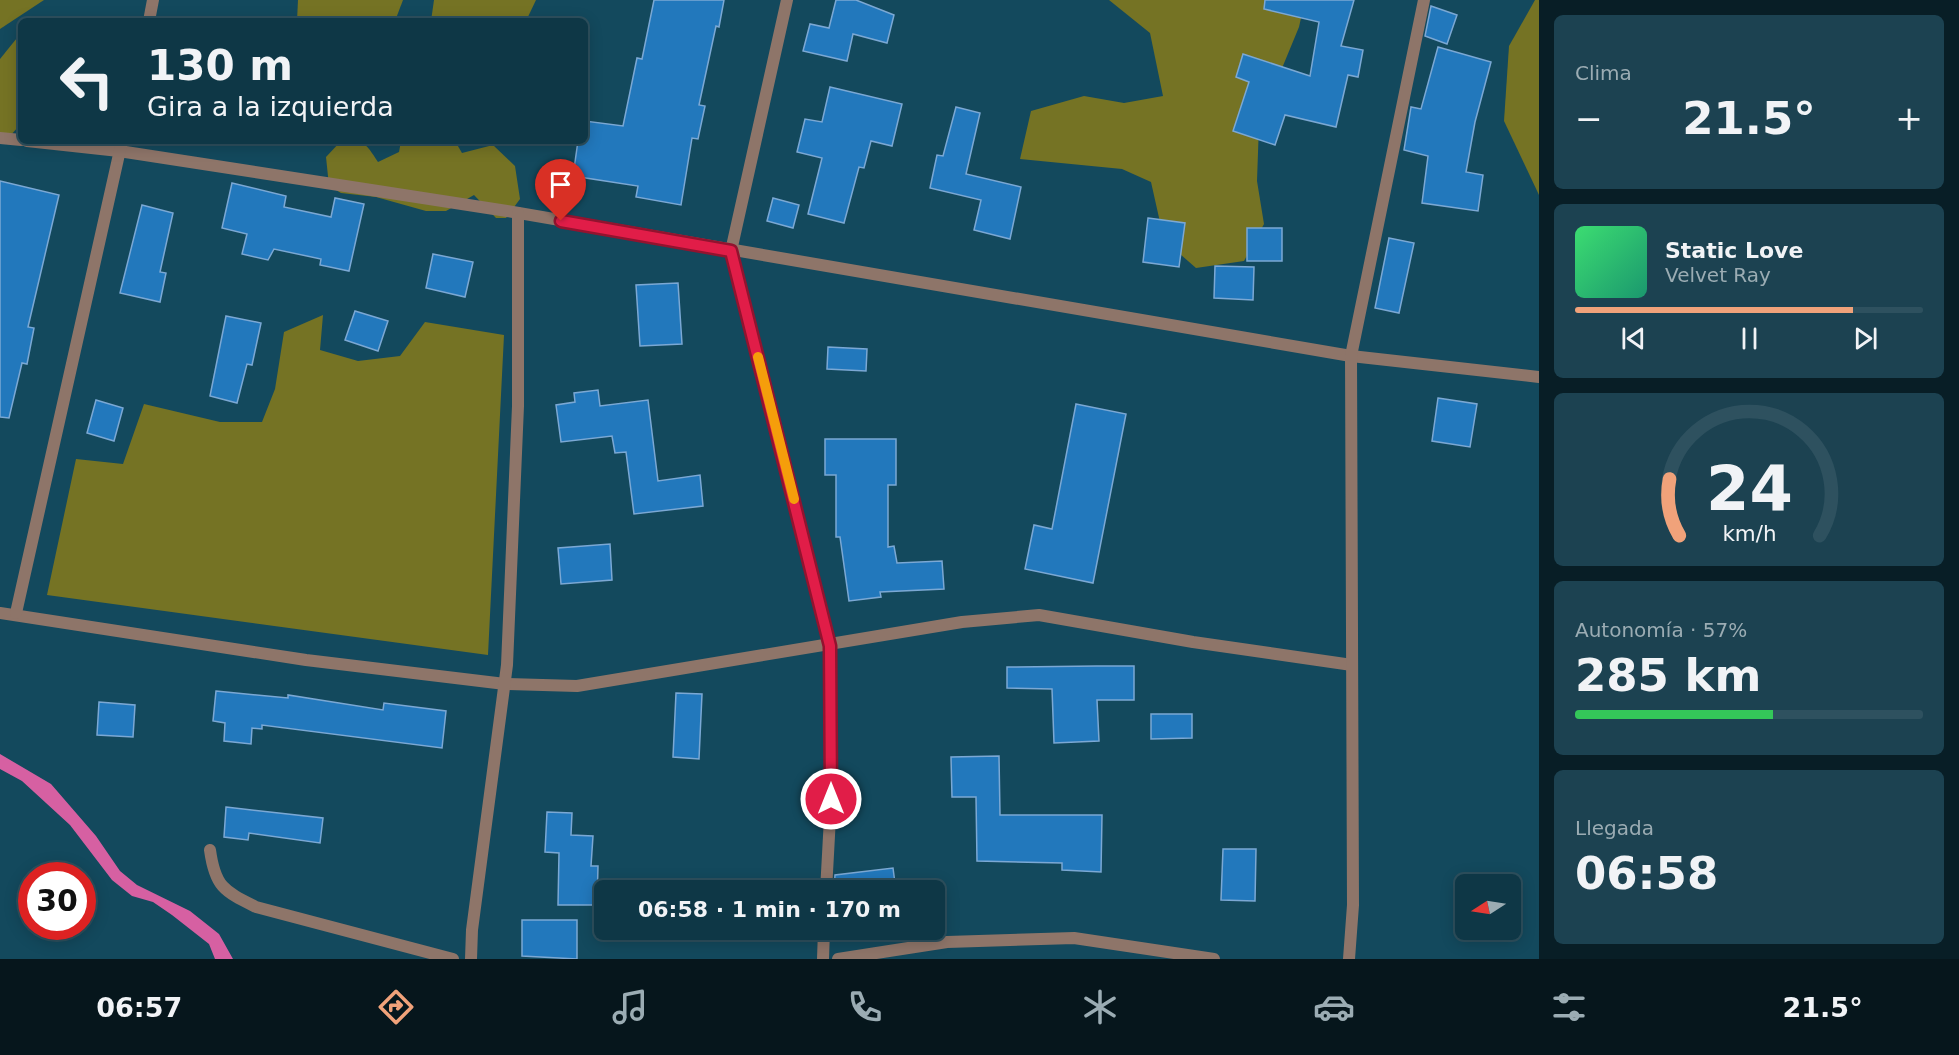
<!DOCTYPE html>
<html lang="es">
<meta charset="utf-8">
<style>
:root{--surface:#0e3746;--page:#1c4251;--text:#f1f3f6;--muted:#9bacb3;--line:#2e515f;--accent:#f0a27a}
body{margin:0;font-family:"DejaVu Sans",sans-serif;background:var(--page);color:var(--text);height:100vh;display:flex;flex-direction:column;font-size:22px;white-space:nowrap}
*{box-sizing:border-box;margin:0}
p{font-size:20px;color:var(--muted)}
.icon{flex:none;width:33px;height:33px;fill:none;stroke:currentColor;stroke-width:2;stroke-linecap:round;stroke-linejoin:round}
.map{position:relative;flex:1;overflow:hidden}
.details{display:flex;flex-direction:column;gap:15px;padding:15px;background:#081e26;width:420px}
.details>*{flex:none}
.banner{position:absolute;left:18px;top:18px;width:570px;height:126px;border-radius:9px;box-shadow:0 3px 15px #0003,0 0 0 2px var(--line);background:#0e3746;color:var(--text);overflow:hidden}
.needle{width:39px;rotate:258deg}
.tools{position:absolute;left:1455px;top:874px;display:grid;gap:12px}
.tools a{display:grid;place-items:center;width:66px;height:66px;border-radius:9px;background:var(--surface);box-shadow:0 3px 15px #0003,0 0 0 2px var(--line);font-size:30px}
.speed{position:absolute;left:18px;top:862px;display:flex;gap:12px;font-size:30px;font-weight:700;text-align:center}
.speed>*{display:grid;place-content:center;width:78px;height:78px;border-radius:50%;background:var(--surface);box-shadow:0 3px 15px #0003,0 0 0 2px var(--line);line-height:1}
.speed .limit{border:9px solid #d22;background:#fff;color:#111}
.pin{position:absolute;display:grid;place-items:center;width:51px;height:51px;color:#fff;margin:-62px -26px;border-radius:50% 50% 50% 0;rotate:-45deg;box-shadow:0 0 6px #0007}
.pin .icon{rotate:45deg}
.me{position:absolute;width:66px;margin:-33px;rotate:0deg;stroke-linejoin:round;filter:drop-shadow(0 0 4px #0008)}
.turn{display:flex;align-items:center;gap:21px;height:126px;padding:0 30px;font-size:27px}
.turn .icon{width:78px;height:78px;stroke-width:2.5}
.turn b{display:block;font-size:42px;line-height:51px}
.big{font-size:45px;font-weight:800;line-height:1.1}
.details .widget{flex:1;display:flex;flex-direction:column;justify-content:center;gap:9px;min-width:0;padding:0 21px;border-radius:9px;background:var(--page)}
.details .dial{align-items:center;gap:0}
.dial svg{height:156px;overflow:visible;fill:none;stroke:var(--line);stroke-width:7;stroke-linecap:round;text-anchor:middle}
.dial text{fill:var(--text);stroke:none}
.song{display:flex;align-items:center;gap:18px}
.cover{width:72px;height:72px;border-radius:9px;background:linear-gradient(135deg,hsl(140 70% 55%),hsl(160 70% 35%))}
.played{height:6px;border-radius:3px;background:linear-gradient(90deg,var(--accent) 80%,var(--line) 80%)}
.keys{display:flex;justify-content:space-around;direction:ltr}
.heat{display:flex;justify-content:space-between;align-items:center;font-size:33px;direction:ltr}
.charge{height:9px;border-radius:4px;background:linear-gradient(90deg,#34c759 57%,var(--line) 0)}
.trip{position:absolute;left:594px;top:880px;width:351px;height:60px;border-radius:9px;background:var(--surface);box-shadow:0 3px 15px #0003,0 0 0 2px var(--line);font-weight:800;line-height:60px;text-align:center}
.dock{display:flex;height:96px;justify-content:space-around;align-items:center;background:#06161c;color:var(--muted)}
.dock .icon{width:42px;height:42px}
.dock .on{color:var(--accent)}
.dock b{font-size:27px;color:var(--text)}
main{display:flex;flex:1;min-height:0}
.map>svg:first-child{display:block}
</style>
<main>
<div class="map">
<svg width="1539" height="959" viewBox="0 0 1539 959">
<rect width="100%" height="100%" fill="#13495d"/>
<!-- forest -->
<g fill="#757324">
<polygon points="0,0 44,0 0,29"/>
<polygon points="298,0 403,0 395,21 297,21"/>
<polygon points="434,0 536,0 526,21 431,21"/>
<polygon points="1109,0 1305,0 1299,27 1259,124 1257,181 1264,224 1244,261 1196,268 1164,240 1151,182 1122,169 1020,159 1031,111 1084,96 1124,103 1163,96 1150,33"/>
<polygon points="1535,0 1539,0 1539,195 1504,121 1509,46"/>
<polygon points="21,33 21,124 7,139 0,138 0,59"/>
<path d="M341,141C365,141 365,142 378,162L399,152L401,141H455L462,153L493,145L515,166L520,199L506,218H496L474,195L446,211H426L376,197L341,193L329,186L326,157Z"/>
<polygon points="323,315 320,350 358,361 400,356 425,322 504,335 488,655 47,595 76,459 123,464 144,404 220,422 262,422 275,389 284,332"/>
</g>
<!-- water -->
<polygon fill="#d660a2" points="0,754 51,784 96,836 120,871 137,885 190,911 219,934 233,959 215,959 209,944 172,915 153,902 132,896 112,880 70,825 22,781 0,769"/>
<!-- building -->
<g fill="#2278bc" stroke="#7ba8d4" stroke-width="1.5">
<polygon points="654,0 724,0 719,27 716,26 699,105 705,106 698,139 692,138 681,205 636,197 638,186 573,176 578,141 585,141 585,121 623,126 637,58 642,59"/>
<polygon points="836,0 856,0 894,15 887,43 853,34 847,61 803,51 810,24 829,28"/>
<polygon points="1265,0 1354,0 1341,46 1363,50 1358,77 1348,75 1336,127 1285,115 1275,145 1233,131 1249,82 1236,77 1243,54 1310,76 1319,22 1264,9"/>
<polygon points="1431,6 1457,15 1447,44 1425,36"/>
<polygon points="1438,47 1491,62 1475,122 1466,172 1483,175 1478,211 1422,203 1428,156 1404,150 1411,107 1421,109"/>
<polygon points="830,87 902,104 892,146 871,141 864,168 859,167 844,223 808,214 822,158 797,152 805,119 822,122"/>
<polygon points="956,107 980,113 966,174 1021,187 1010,239 974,230 981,200 930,188 937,155 943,156"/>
<polygon points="0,181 59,195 28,327 34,328 27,364 22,363 9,418 0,417"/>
<polygon points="232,183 286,196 284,207 331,217 335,198 364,204 349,271 320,265 321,259 274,249 268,260 242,254 247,234 222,228"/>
<polygon points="773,198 799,205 793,228 767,221"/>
<polygon points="142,205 173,213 160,272 166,273 160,302 120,293"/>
<polygon points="1148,218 1185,223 1179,267 1143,262"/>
<rect x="1247" y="228" width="35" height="33"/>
<polygon points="1389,238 1414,243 1399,313 1375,308"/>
<polygon points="433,254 473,262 465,297 426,288"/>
<polygon points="1215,266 1254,267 1253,300 1214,298"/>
<polygon points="678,283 682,344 640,346 636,285"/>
<polygon points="355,311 388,321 378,351 345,340"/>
<polygon points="226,316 261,323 252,365 247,364 237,403 210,396"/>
<polygon points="828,347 867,349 866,371 827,369"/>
<polygon points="598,390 600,406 648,400 658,481 700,475 703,506 634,514 626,452 615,453 612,436 561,442 556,405 575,402 574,393"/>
<polygon points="1438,398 1477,404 1470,447 1432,441"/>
<polygon points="96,400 123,408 114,441 87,433"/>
<polygon points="1076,404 1126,414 1093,583 1025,569 1034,525 1052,529"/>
<polygon points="825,439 896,439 896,485 888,485 888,547 894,546 897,563 942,561 944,589 880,592 881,597 849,601 840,537 836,537 836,475 825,475"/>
<polygon points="610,544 612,580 561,584 558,548"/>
<polygon points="1097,666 1134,666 1134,700 1097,700 1099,741 1054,743 1052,689 1007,688 1007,667"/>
<polygon points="216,691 288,698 288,695 383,710 384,703 446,711 442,748 262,725 262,729 252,728 251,744 224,741 225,723 213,721"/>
<polygon points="676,693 702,694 699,759 673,757"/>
<polygon points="99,702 135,705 133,737 97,735"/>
<polygon points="1151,714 1192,714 1192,738 1151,739"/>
<polygon points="999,756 1000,815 1102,815 1101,872 1062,870 1062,863 977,861 976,797 952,797 951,757"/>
<polygon points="226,807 323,818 320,843 249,833 248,840 224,837"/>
<polygon points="547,812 572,813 571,835 593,836 591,866 598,866 597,905 558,905 559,853 545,852"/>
<polygon points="1223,849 1256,849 1255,901 1221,900"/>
<polygon points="893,868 896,891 834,891 835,875"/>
<polygon points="522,920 577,920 577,959 522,956"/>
</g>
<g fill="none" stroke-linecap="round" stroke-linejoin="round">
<!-- service -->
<path stroke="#8e7569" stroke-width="12" d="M210,850C215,887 224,891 256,907L453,959"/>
<!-- minor -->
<g stroke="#8e7569" stroke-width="12">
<polyline points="787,0 731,251 830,646 831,799 826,891"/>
<polyline points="149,21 153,0"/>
<polyline points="0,138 21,140"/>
<polyline points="27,141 119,151 507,211 1351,356 1539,377"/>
<polyline points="0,613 306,660 505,684 577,686 962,622 1039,615 1193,642 1352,665"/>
<polyline points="16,613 122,141"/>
<polyline points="471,959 472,930 507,665 518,406 518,213"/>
<polyline points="823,959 824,930"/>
<polyline points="838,959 947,942 1074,938 1214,959"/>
<polyline points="1349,959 1353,905 1351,356 1424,0"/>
</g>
</g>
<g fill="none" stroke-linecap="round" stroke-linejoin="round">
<defs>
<polyline id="route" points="561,221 731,251 830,646 831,799"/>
</defs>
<!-- route casing -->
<use href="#route" stroke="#92132f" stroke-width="15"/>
<!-- route -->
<use href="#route" stroke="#e11d48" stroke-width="10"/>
<!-- slow -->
<polyline stroke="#f59e0b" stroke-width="10" points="758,357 794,499"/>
</g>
</svg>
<div class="tools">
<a><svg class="needle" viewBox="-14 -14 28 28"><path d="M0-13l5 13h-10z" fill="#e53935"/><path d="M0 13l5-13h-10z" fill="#9bacb3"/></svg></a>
</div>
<div class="speed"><div class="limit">30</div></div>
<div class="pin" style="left:561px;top:221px;background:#d93025"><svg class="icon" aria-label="arrive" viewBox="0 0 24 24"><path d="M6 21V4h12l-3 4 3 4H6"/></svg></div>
<svg class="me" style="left:831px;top:799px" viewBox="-20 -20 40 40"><circle r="17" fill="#e11d48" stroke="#fff" stroke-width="3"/><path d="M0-11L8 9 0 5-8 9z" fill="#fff"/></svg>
<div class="trip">06:58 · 1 min · 170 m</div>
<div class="banner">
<div class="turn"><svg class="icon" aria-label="left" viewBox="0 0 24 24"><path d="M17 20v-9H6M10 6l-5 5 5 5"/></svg><div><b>130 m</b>Gira a la izquierda</div></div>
</div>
</div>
<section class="details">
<div class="widget"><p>Clima</p>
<div class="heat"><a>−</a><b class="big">21.5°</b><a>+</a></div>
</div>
<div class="widget">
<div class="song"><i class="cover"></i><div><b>Static Love</b><p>Velvet Ray</p></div></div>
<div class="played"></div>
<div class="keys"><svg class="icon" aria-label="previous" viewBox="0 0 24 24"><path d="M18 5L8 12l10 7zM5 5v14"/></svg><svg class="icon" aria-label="pause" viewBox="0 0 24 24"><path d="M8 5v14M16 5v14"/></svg><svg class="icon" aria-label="next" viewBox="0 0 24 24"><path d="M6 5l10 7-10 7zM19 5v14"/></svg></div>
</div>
<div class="widget dial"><svg viewBox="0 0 100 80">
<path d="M14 69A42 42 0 1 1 86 69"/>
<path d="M14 69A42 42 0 0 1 9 40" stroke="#f0a27a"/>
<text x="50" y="56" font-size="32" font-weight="700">24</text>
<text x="50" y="72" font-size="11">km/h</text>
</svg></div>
<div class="widget"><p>Autonomía · 57%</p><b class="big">285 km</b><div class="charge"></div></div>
<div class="widget"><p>Llegada</p><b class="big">06:58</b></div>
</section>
</main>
<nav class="dock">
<b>06:57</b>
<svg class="icon on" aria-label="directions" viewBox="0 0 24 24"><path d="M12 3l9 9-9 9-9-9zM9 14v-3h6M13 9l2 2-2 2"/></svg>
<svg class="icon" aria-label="music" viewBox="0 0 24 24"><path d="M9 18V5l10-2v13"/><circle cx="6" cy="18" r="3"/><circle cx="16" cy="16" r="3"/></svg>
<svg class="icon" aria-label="phone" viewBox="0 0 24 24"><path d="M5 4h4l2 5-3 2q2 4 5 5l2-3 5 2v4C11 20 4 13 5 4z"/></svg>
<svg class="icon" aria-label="climate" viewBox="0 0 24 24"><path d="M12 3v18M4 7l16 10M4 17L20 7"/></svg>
<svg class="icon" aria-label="car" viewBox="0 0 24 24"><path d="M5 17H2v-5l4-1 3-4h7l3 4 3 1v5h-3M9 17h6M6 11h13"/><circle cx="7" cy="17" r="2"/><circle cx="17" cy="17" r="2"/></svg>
<svg class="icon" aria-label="filters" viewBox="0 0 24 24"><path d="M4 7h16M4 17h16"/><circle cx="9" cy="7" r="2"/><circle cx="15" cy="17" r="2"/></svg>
<b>21.5°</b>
</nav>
